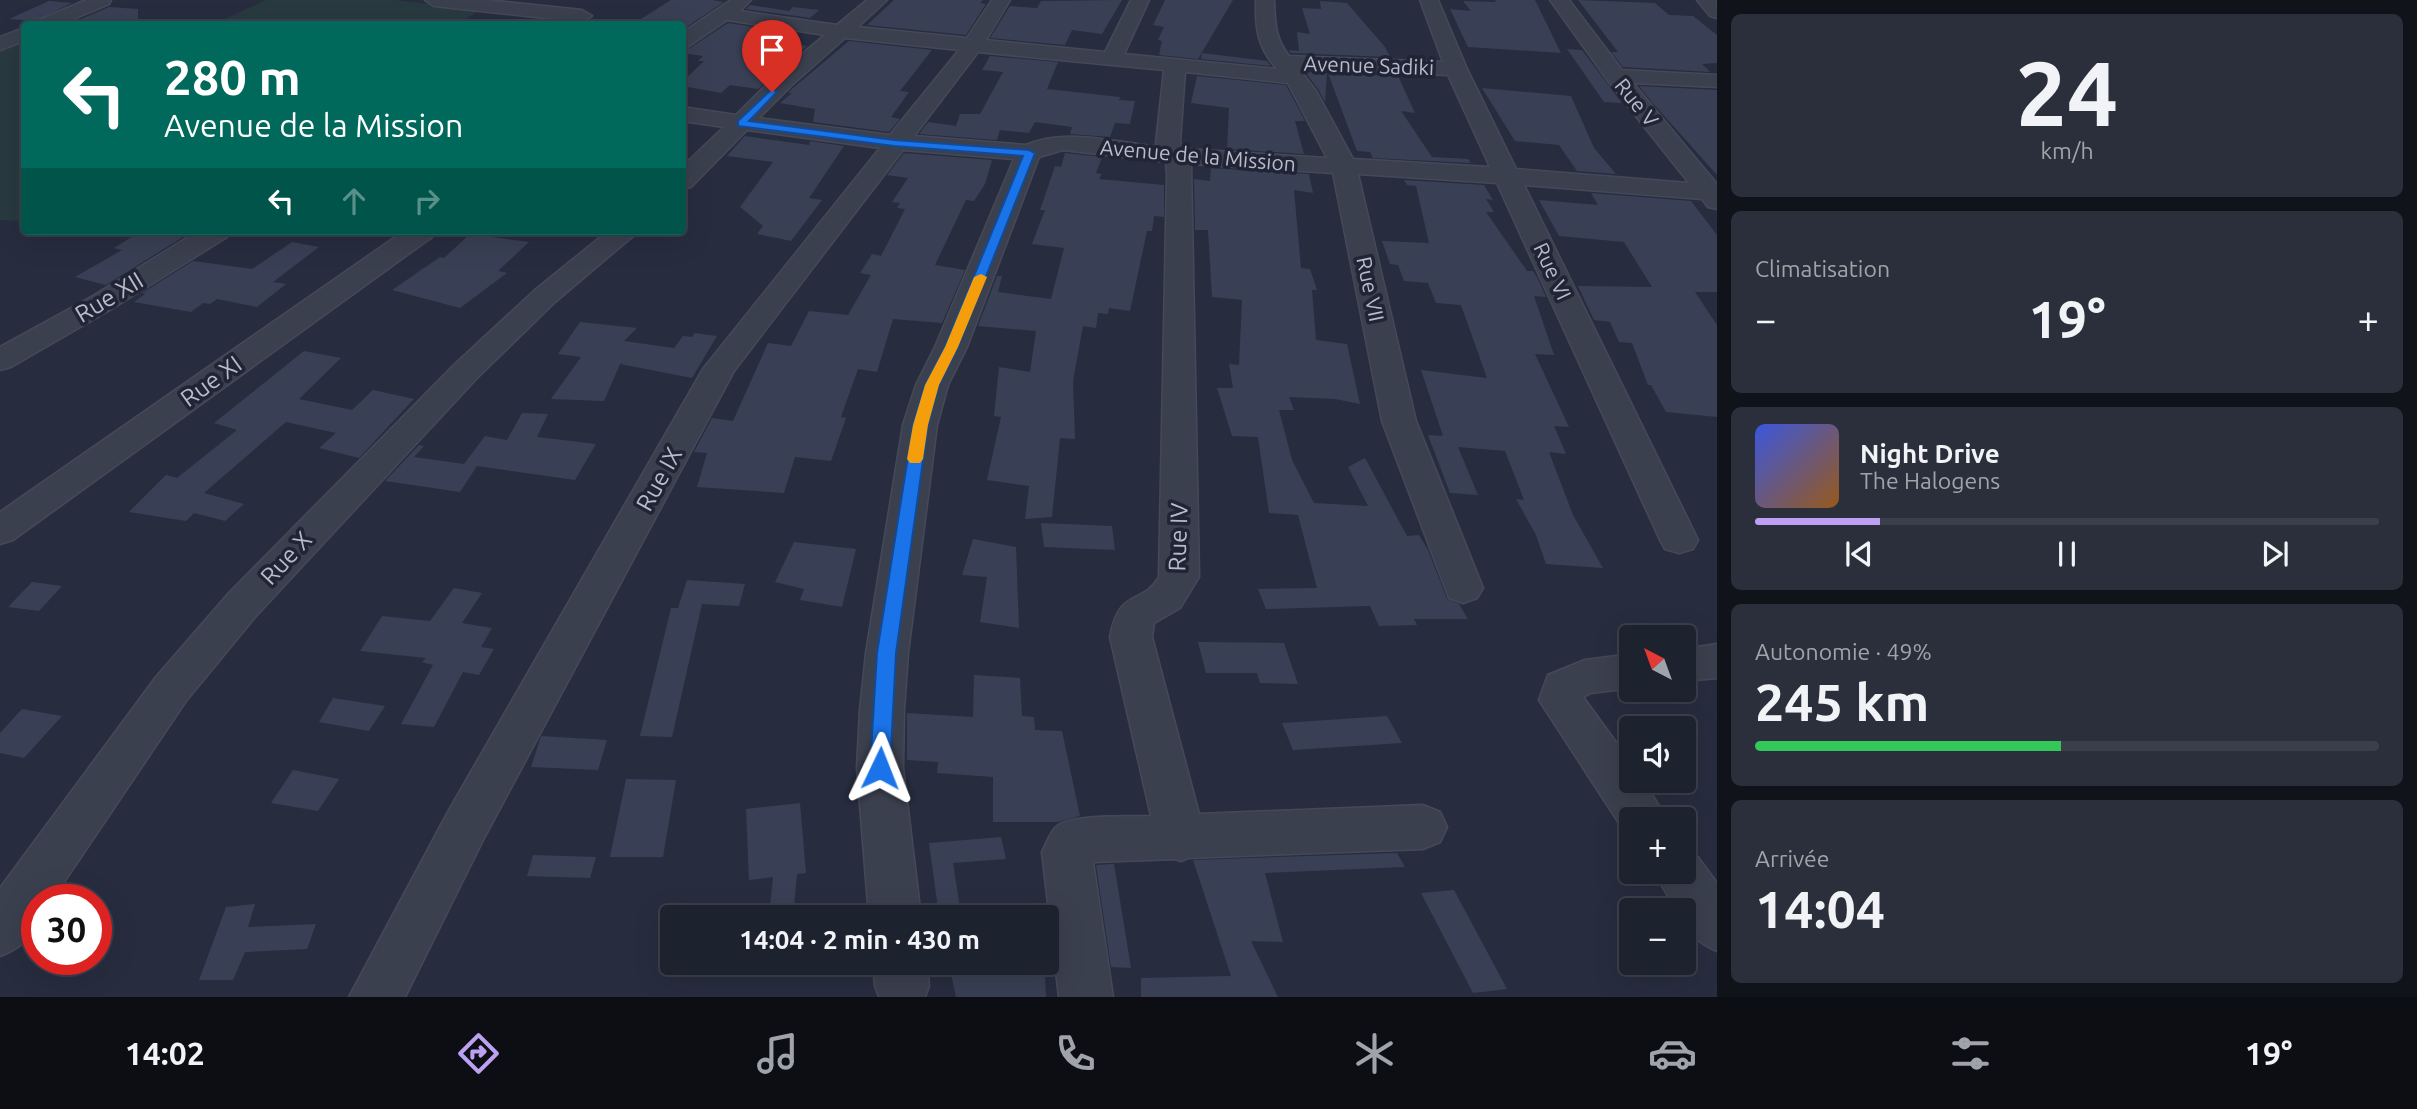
<!DOCTYPE html>
<html lang="fr">
<meta charset="utf-8">
<style>
:root{--surface:#1d222f;--page:#2a2f3b;--text:#f1f3f6;--muted:#a0a4aa;--line:#3b3f4b;--accent:#bca0f2}
body{margin:0;font-family:Ubuntu,sans-serif;background:var(--page);color:var(--text);height:100vh;display:flex;flex-direction:column;font-size:26px;white-space:nowrap}
*{box-sizing:border-box;margin:0}
p{font-size:23px;color:var(--muted)}
.icon{flex:none;width:38px;height:38px;fill:none;stroke:currentColor;stroke-width:2;stroke-linecap:round;stroke-linejoin:round}
.map{position:relative;flex:1;overflow:hidden}
.panel{display:flex;flex-direction:column;gap:14px;padding:14px;background:#10131a;width:700px}
.panel>*{flex:none}
.top-card{position:absolute;left:21px;top:21px;width:665px;height:214px;border-radius:7px;box-shadow:0 7px 28px #0002,0 0 0 2px var(--line);background:#00695c;color:#fff;overflow:hidden}
.needle{width:46px;rotate:319deg}
.buttons{position:absolute;left:1619px;top:625px;display:grid;gap:14px}
.buttons a{display:grid;place-items:center;width:77px;height:77px;border-radius:7px;background:var(--surface);box-shadow:0 7px 28px #0002,0 0 0 2px var(--line);font-size:35px}
.speed{position:absolute;left:21px;top:884px;display:flex;gap:14px;font-size:35px;font-weight:700;text-align:center}
.speed>*{display:grid;place-content:center;width:91px;height:91px;border-radius:50%;background:var(--surface);box-shadow:0 7px 28px #0002,0 0 0 2px var(--line);line-height:1}
.speed .limit{border:10px solid #d22;background:#fff;color:#111}
.pin{position:absolute;display:grid;place-items:center;width:60px;height:60px;color:#fff;margin:-72px -30px;border-radius:50% 50% 50% 0;rotate:-45deg;box-shadow:0 0 7px #0007}
.pin .icon{rotate:45deg}
.me{position:absolute;width:77px;margin:-38px;rotate:2deg;stroke-linejoin:round;filter:drop-shadow(0 0 5px #0008)}
.turn{display:flex;align-items:center;gap:24px;height:147px;padding:0 28px;font-size:32px}
.turn .icon{width:91px;height:91px;stroke-width:2.5}
.turn b{display:block;font-size:49px;line-height:60px}
.lanes{display:flex;align-items:center;height:66px;padding:0 28px;background:#0003;justify-content:center;gap:35px;direction:ltr}
.lanes .off{opacity:.35}
.big{font-size:52px;font-weight:700;line-height:1.1}
.panel .card{flex:1;display:flex;flex-direction:column;justify-content:center;gap:10px;min-width:0;padding:0 24px;border-radius:10px;background:var(--page)}
.panel .dial{align-items:center;gap:0}
.dial b{font-size:91px;line-height:1}
.song{display:flex;align-items:center;gap:21px}
.cover{width:84px;height:84px;border-radius:10px;background:linear-gradient(135deg,hsl(230 70% 55%),hsl(30 70% 35%))}
.played{height:7px;border-radius:4px;background:linear-gradient(90deg,var(--accent) 20%,var(--line) 20%)}
.keys{display:flex;justify-content:space-around;direction:ltr}
.heat{display:flex;justify-content:space-between;align-items:center;font-size:38px;direction:ltr}
.charge{height:10px;border-radius:5px;background:linear-gradient(90deg,#34c759 49%,var(--line) 0)}
.trip{position:absolute;left:660px;top:905px;width:399px;height:70px;border-radius:7px;background:var(--surface);box-shadow:0 7px 28px #0002,0 0 0 2px var(--line);font-weight:700;line-height:70px;text-align:center}
.tabs{display:flex;height:112px;justify-content:space-around;align-items:center;background:#0c0e13;color:var(--muted)}
.tabs .icon{width:49px;height:49px}
.tabs .active{color:var(--accent)}
.tabs b{font-size:32px;color:var(--text)}
main{display:flex;flex:1;min-height:0}
.map>svg:first-child{display:block}
</style>
<main>
<div class="map">
<svg width="1717" height="997" viewBox="0 0 1717 997">
<rect width="100%" height="100%" fill="#272d3f"/>
<!-- green -->
<g fill="#293940">
<polygon points="266,0 395,0 480,10 459,24 214,24"/>
<polygon points="24,37 24,221 0,220 0,48"/>
</g>
<!-- building -->
<g fill="#394055">
<polygon points="671,0 712,0 724,2 682,30 682,24 641,19"/>
<polygon points="894,0 983,0 980,3 986,4 966,35 867,25"/>
<polygon points="1122,0 1102,34 1072,30 1065,45 990,38 1010,6 1037,8 1041,1"/>
<polygon points="1165,0 1233,0 1198,59 1159,55 1162,41 1158,40 1164,27 1153,25"/>
<polygon points="1495,0 1535,0 1561,53 1468,47 1450,9 1471,11 1463,1 1496,2"/>
<polygon points="1578,0 1655,3 1669,15 1693,16 1717,35 1717,63 1702,64 1710,72 1623,67 1611,52 1618,52"/>
<polygon points="49,1 72,3 35,21 9,19"/>
<polygon points="1320,1 1347,3 1385,47 1390,57 1290,53 1289,50 1299,51 1297,32 1310,34 1302,8 1321,9"/>
<polygon points="750,5 789,11 793,7 819,10 810,18 746,9"/>
<polygon points="109,7 138,9 138,24 69,24"/>
<polygon points="728,23 794,33 784,42 807,46 758,89 730,85 721,93 682,86 682,82 704,61 698,61 703,56 682,53 682,50 690,48"/>
<polygon points="849,41 932,50 900,91 909,92 891,117 900,119 889,132 813,122 815,109 780,103 792,93 788,93 793,88"/>
<polygon points="1567,49 1582,50 1622,103 1604,102"/>
<polygon points="1202,53 1267,61 1271,66 1201,59"/>
<polygon points="990,56 1058,62 1047,89 1120,97 1119,100 1135,101 1130,124 1115,123 1110,137 1070,134 1072,127 1035,122 1029,133 1000,130 997,140 919,134 928,122 956,126 960,114 980,114 1003,72 982,70"/>
<polygon points="1305,72 1327,73 1325,102 1318,89"/>
<polygon points="1328,73 1398,76 1415,113 1401,111 1432,157 1468,159 1471,163 1373,158 1370,152 1357,151"/>
<polygon points="1197,76 1286,85 1305,121 1295,121 1304,154 1227,149 1229,108 1191,103"/>
<polygon points="1639,86 1717,90 1717,175 1651,101"/>
<polygon points="1482,88 1571,96 1594,148 1616,174 1577,171 1559,145 1515,141"/>
<polygon points="745,136 809,145 810,141 844,146 809,198 822,200 791,241 757,234 763,226 740,207 773,162 727,156"/>
<polygon points="904,153 992,160 985,184 974,201 966,200 935,265 965,270 942,323 893,319 877,372 858,369 841,417 846,418 831,461 795,457 784,493 697,487 707,453 694,452 712,418 733,421 768,343 791,346 809,311 848,315 871,275 860,273 872,254 881,256 905,209 897,208 900,203 892,202 908,178 887,175"/>
<polygon points="1065,153 1102,157 1096,173 1102,174 1099,179 1164,185 1164,217 1154,216 1152,231 1147,231 1130,311 1109,308 1108,314 1098,313 1096,328 1083,326 1073,381 1075,439 1060,438 1052,517 1025,519 1029,486 987,480 1001,417 994,416 999,367 1030,372 1036,331 978,326 997,276 1002,276 998,292 1051,299 1064,248 1032,244 1045,210 1040,210 1055,166 1061,167"/>
<polygon points="1211,168 1309,174 1313,193 1294,190 1301,268 1310,269 1317,290 1312,290 1316,340 1347,344 1360,404 1335,399 1289,397 1294,410 1279,410 1292,460 1314,503 1368,506 1348,467 1365,458 1407,536 1419,535 1428,550 1447,599 1459,604 1468,619 1414,619 1417,625 1379,626 1370,606 1266,609 1258,589 1317,588 1298,515 1269,513 1258,437 1232,436 1217,388 1233,388 1229,364 1239,365 1242,300 1212,297 1208,230 1195,230 1194,179 1210,181"/>
<polygon points="1404,180 1484,185 1493,200 1486,199 1494,212 1486,212 1527,271 1533,271 1537,277 1546,297 1534,296 1554,355 1535,354 1569,427 1554,426 1566,454 1549,452 1573,515 1603,568 1546,564 1536,535 1516,499 1524,500 1505,451 1458,447 1478,495 1450,493 1428,435 1443,436 1421,370 1487,378 1461,305 1436,303 1428,283 1404,281 1398,265 1390,264 1382,241 1429,243 1416,186 1407,185"/>
<polygon points="1591,193 1691,201 1717,235 1717,292 1695,292 1717,325 1717,417 1666,412 1651,385 1648,385 1632,343 1619,342 1610,322 1594,320 1578,286 1652,287 1624,242 1559,236 1539,200 1598,205"/>
<polygon points="141,231 191,232 106,285 75,277 122,250 114,248"/>
<polygon points="470,234 529,242 498,271 507,273 460,308 392,290 440,257 444,258"/>
<polygon points="292,242 319,247 273,282 286,284 257,307 217,299 210,304 203,303 191,312 134,302 145,294 142,293 193,261 252,269"/>
<polygon points="580,322 637,328 624,341 674,348 683,336 692,337 695,333 717,336 692,378 620,364 604,401 551,399 581,357 558,354"/>
<polygon points="304,351 341,358 299,399 352,410 373,390 414,399 359,458 319,448 336,433 286,422 204,493 244,504 225,521 194,513 186,521 129,512 166,475 177,478 237,430 214,423"/>
<polygon points="522,413 548,414 537,437 596,444 575,480 477,466 460,492 385,481 419,445 424,446 414,457 464,464 485,436 507,440"/>
<polygon points="1041,523 1112,526 1115,550 1044,547"/>
<polygon points="973,539 1016,547 1019,628 980,622 987,577 962,575"/>
<polygon points="794,542 856,549 842,607 800,600 804,589 775,582"/>
<polygon points="687,580 745,584 739,606 702,604 672,737 640,736 671,608 678,608"/>
<polygon points="32,582 62,586 39,611 8,607"/>
<polygon points="454,588 482,593 462,623 492,628 481,647 494,649 479,675 463,672 434,727 401,724 433,665 422,662 426,658 360,651 382,616 430,621"/>
<polygon points="1198,642 1284,643 1298,684 1260,683 1257,673 1206,673"/>
<polygon points="974,675 1020,678 1022,716 1034,717 1035,730 1062,731 1080,816 1058,822 993,822 993,777 937,773 938,762 907,760 907,713 973,717"/>
<polygon points="333,698 385,706 369,731 319,722"/>
<polygon points="22,709 62,716 24,758 0,753 0,733"/>
<polygon points="1387,716 1402,743 1293,750 1282,723"/>
<polygon points="541,736 607,740 598,770 531,767"/>
<polygon points="293,770 339,779 318,811 271,803"/>
<polygon points="626,779 676,780 663,857 610,857"/>
<polygon points="800,803 806,873 797,874 793,917 769,917 773,877 749,880 746,809"/>
<polygon points="1001,837 1006,859 953,863 961,914 939,916 929,843"/>
<polygon points="1397,853 1405,867 1265,873 1283,942 1251,941 1278,997 1141,997 1141,978 1231,976 1193,860"/>
<polygon points="533,855 596,857 590,878 527,876"/>
<polygon points="1114,864 1131,968 1111,967 1096,865"/>
<polygon points="1454,890 1507,989 1473,993 1421,893"/>
<polygon points="255,904 248,927 316,924 307,949 245,952 233,980 199,980 226,907"/>
<polygon points="950,969 1045,976 1046,997 956,997"/>
</g>
<g fill="none" stroke-linecap="round" stroke-linejoin="round">
<defs>
<g id="minor">
<polygon points="86,0 111,0 109,4 61,24 36,24 39,20"/>
<polygon points="425,0 487,0 582,10 592,16 582,22 434,6"/>
<path d="M731,0H751L740,11L837,25L867,0H887L858,27L967,38L992,0H1010L986,40L1105,52L1131,0H1149L1124,54L1277,69C1258,48 1255,29 1256,0H1274C1275,23 1275,38 1289,56L1443,62L1420,0H1438L1467,69L1516,169L1689,183L1608,81L1550,0H1569L1622,70L1717,75V87L1633,83L1717,184V209L1708,207L1702,199L1524,185L1698,540L1693,549L1679,553L1665,549L1660,540L1497,183L1358,174L1416,421L1483,588L1477,598L1463,603L1449,598L1382,421L1333,173L1191,164L1199,577L1180,608L1154,623L1152,637L1199,814L1423,805L1440,812L1447,827L1440,842L1423,849L1188,858L1181,861L1175,859L1093,862L1113,997H1059L1042,852C1046,844 1049,835 1055,828C1068,813 1130,817 1151,816L1110,637C1119,587 1142,606 1159,577L1167,174L1166,162L1063,150L1039,157L967,347L948,385L937,425L908,653L904,710L903,768L921,917H869L857,768L860,710L866,653L903,425L916,385L935,347L1014,159L903,150L734,371L483,840L405,997H349L449,810L703,369L880,148L747,130L691,187L682,189V167L724,127L682,121V107L736,115L775,76L825,35L727,20L689,46L682,48V33ZM845,38L959,50L890,135L759,118L791,86ZM978,52L1164,70L1156,143L1158,147C1116,142 1066,128 1026,145L914,136ZM1299,69L1448,75L1490,167L1353,159L1316,91ZM1185,72L1288,83L1327,158L1185,149L1180,142Z"/>
<polygon points="1697,0 1716,0 1717,18 1710,16"/>
<polygon points="24,28 24,41 0,50 0,37"/>
<polygon points="198,231 231,231 227,237 113,308 11,367 0,370 0,347 93,296"/>
<polygon points="404,231 436,231 432,237 13,540 0,544 0,512"/>
<path d="M608,231H639L555,302L477,378L256,616L186,701L52,900H37C37,930 29,945 0,956V888L156,677L228,594L455,364L535,290Z"/>
<polygon points="1717,644 1717,678 1684,681 1684,649"/>
<polygon points="1631,654 1631,688 1591,693 1583,697 1631,763 1631,780 1643,780 1667,819 1631,819 1631,836 1626,834 1539,700 1548,675 1585,660"/>
<path d="M1684,851L1697,856L1717,883V951C1698,943 1684,932 1684,910H1676L1654,872H1684Z"/>
<polygon points="873,962 927,962 929,986 925,997 879,997 875,986"/>
</g>
</defs>
<!-- minor casing -->
<use href="#minor" stroke="#454858" stroke-width="3"/>
<!-- minor -->
<use href="#minor" fill="#3b404f" fill-rule="evenodd"/>
</g>
<!-- route -->
<polygon fill="#1a73e8" stroke="#114b97" stroke-width="2" points="772,89 777,92 775,94 749,121 894,140 1029,150 1035,153 958,347 939,385 928,425 896,653 890,768 887,774 880,776 873,774 870,768 877,653 913,425 925,385 945,347 1023,156 894,146 738,126 738,121"/>
<!-- slow -->
<polygon fill="#f59e0b" points="981,274 987,277 958,347 939,385 928,425 923,459 920,463 910,463 907,459 913,425 925,385 945,347 974,277"/>
<g text-anchor="middle" dominant-baseline="central" stroke-width="7" stroke-linejoin="round" paint-order="stroke">
<!-- far-street labels -->
<g font-size="21" fill="#b8bbca" stroke="#202435">
<text transform="translate(1369 65) rotate(2)">Avenue Sadiki</text>
<text transform="translate(1637 102) rotate(51)">Rue V</text>
<text transform="translate(1198 155) rotate(5)">Avenue de la Mission</text>
<text transform="translate(1553 271) rotate(65)">Rue VI</text>
<text transform="translate(1371 289) rotate(78)">Rue VII</text>
</g>
<!-- street labels -->
<g font-size="24" fill="#b8bbca" stroke="#202435">
<text transform="translate(109 297) rotate(-31)">Rue XII</text>
<text transform="translate(211 381) rotate(-36)">Rue XI</text>
<text transform="translate(659 479) rotate(-61)">Rue IX</text>
<text transform="translate(1178 537) rotate(-88)">Rue IV</text>
<text transform="translate(286 558) rotate(-47)">Rue X</text>
</g>
</g>
</svg>
<div class="buttons">
<a><svg class="needle" viewBox="-14 -14 28 28"><path d="M0-13l5 13h-10z" fill="#e53935"/><path d="M0 13l5-13h-10z" fill="#a0a4aa"/></svg></a>
<a><svg class="icon" aria-label="sound" viewBox="0 0 24 24"><path d="M4 9h4l5-4v14l-5-4H4zM17 9q2 3 0 6"/></svg></a>
<a>+</a>
<a>−</a>
</div>
<div class="speed"><div class="limit">30</div></div>
<div class="pin" style="left:772px;top:92px;background:#d93025"><svg class="icon" aria-label="arrive" viewBox="0 0 24 24"><path d="M6 21V4h12l-3 4 3 4H6"/></svg></div>
<svg class="me" style="left:880px;top:768px" viewBox="-20 -20 40 40"><path d="M0-17L14 15 0 8-14 15z" fill="#1a73e8" stroke="#fff" stroke-width="4"/></svg>
<div class="trip">14:04 · 2 min · 430 m</div>
<div class="top-card">
<div class="turn"><svg class="icon" aria-label="left" viewBox="0 0 24 24"><path d="M17 20v-9H6M10 6l-5 5 5 5"/></svg><div><b>280 m</b>Avenue de la Mission</div></div>
<div class="lanes"><svg class="icon" aria-label="left" viewBox="0 0 24 24"><path d="M17 20v-9H6M10 6l-5 5 5 5"/></svg><svg class="icon off" aria-label="ahead" viewBox="0 0 24 24"><path d="M12 20V5M6 11l6-6 6 6"/></svg><svg class="icon off" aria-label="right" viewBox="0 0 24 24"><path d="M7 20v-9h11M14 6l5 5-5 5"/></svg></div>
</div>
</div>
<section class="panel">
<div class="card dial"><b>24</b><p>km/h</p></div>
<div class="card"><p>Climatisation</p>
<div class="heat"><a>−</a><b class="big">19°</b><a>+</a></div>
</div>
<div class="card">
<div class="song"><i class="cover"></i><div><b>Night Drive</b><p>The Halogens</p></div></div>
<div class="played"></div>
<div class="keys"><svg class="icon" aria-label="previous" viewBox="0 0 24 24"><path d="M18 5L8 12l10 7zM5 5v14"/></svg><svg class="icon" aria-label="pause" viewBox="0 0 24 24"><path d="M8 5v14M16 5v14"/></svg><svg class="icon" aria-label="next" viewBox="0 0 24 24"><path d="M6 5l10 7-10 7zM19 5v14"/></svg></div>
</div>
<div class="card"><p>Autonomie · 49%</p><b class="big">245 km</b><div class="charge"></div></div>
<div class="card"><p>Arrivée</p><b class="big">14:04</b></div>
</section>
</main>
<nav class="tabs">
<b>14:02</b>
<svg class="icon active" aria-label="directions" viewBox="0 0 24 24"><path d="M12 3l9 9-9 9-9-9zM9 14v-3h6M13 9l2 2-2 2"/></svg>
<svg class="icon" aria-label="music" viewBox="0 0 24 24"><path d="M9 18V5l10-2v13"/><circle cx="6" cy="18" r="3"/><circle cx="16" cy="16" r="3"/></svg>
<svg class="icon" aria-label="phone" viewBox="0 0 24 24"><path d="M5 4h4l2 5-3 2q2 4 5 5l2-3 5 2v4C11 20 4 13 5 4z"/></svg>
<svg class="icon" aria-label="climate" viewBox="0 0 24 24"><path d="M12 3v18M4 7l16 10M4 17L20 7"/></svg>
<svg class="icon" aria-label="car" viewBox="0 0 24 24"><path d="M5 17H2v-5l4-1 3-4h7l3 4 3 1v5h-3M9 17h6M6 11h13"/><circle cx="7" cy="17" r="2"/><circle cx="17" cy="17" r="2"/></svg>
<svg class="icon" aria-label="filters" viewBox="0 0 24 24"><path d="M4 7h16M4 17h16"/><circle cx="9" cy="7" r="2"/><circle cx="15" cy="17" r="2"/></svg>
<b>19°</b>
</nav>
